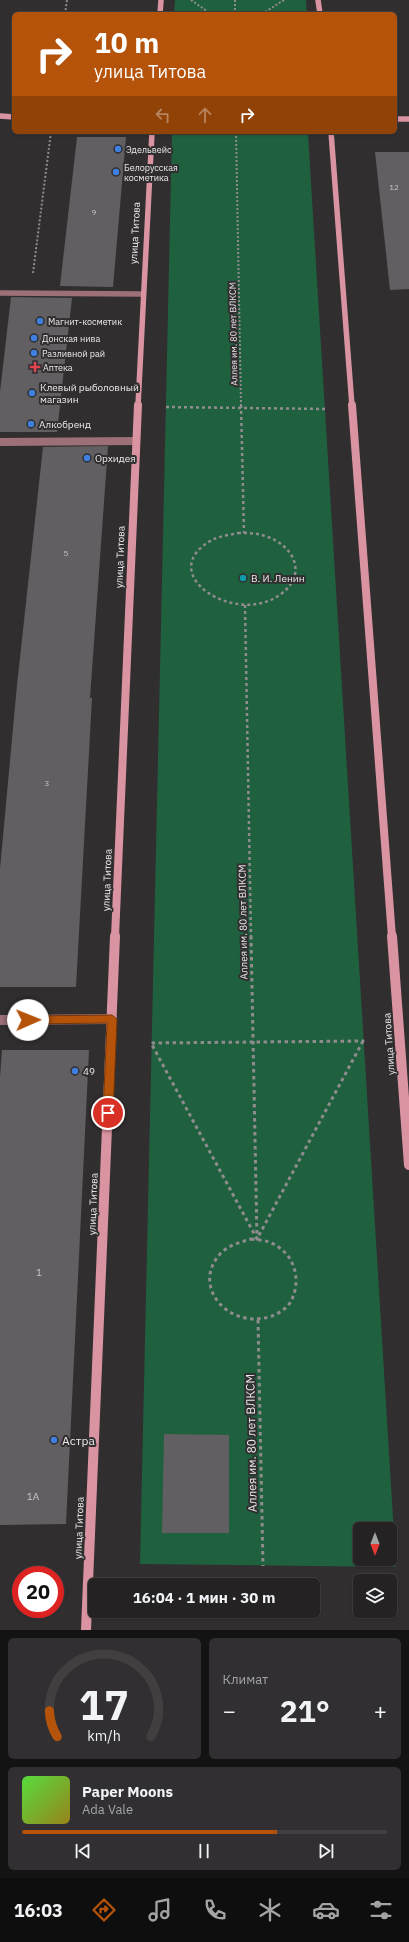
<!DOCTYPE html>
<html lang="ru">
<meta charset="utf-8">
<style>
:root{--surface:#252224;--page:#312f31;--text:#f1f3f6;--muted:#a3a4a6;--line:#423f41;--accent:#b45309}
body{margin:0;font-family:"IBM Plex Sans",sans-serif;background:var(--page);color:var(--text);height:100vh;display:flex;flex-direction:column;font-size:15px;white-space:nowrap}
*{box-sizing:border-box;margin:0}
p{font-size:13px;color:var(--muted)}
.icon{flex:none;width:22px;height:22px;fill:none;stroke:currentColor;stroke-width:2;stroke-linecap:round;stroke-linejoin:round}
.map{position:relative;height:1630px;overflow:hidden}
.panel{display:flex;flex-direction:column;gap:8px;padding:8px;background:#141314;flex:1}
.panel>*{flex:none}
.top-card{position:absolute;left:12px;top:12px;width:385px;height:122px;border-radius:6px;box-shadow:0 1px 3px #0004,0 0 0 1px var(--line);background:#b45309;color:#fff;overflow:hidden}
.needle{width:26px;rotate:180deg}
.controls{position:absolute;left:353px;top:1522px;display:grid;gap:8px}
.controls a{display:grid;place-items:center;width:44px;height:44px;border-radius:6px;background:var(--surface);box-shadow:0 1px 3px #0004,0 0 0 1px var(--line);font-size:20px}
.speed{position:absolute;left:12px;top:1566px;display:flex;gap:8px;font-size:20px;font-weight:700;text-align:center}
.speed>*{display:grid;place-content:center;width:52px;height:52px;border-radius:50%;background:var(--surface);box-shadow:0 1px 3px #0004,0 0 0 1px var(--line);line-height:1}
.speed .limit{border:6px solid #d22;background:#fff;color:#111}
.pin{position:absolute;display:grid;place-items:center;width:34px;height:34px;color:#fff;margin:-17px;border:2px solid #fff;border-radius:50%;box-shadow:0 1px 4px #0007}
.me{position:absolute;width:44px;margin:-22px;rotate:89deg;stroke-linejoin:round;filter:drop-shadow(0 0 3px #0008)}
.turn{display:flex;align-items:center;gap:14px;height:84px;padding:0 16px;font-size:18px}
.turn .icon{width:52px;height:52px;stroke-width:2.5}
.turn b{display:block;font-size:28px;line-height:34px}
.lanes{display:flex;align-items:center;height:38px;padding:0 16px;background:#0003;justify-content:center;gap:20px;direction:ltr}
.lanes .off{opacity:.35}
.big{font-size:30px;font-weight:800;line-height:1.1}
.panel .card{flex:1;display:flex;flex-direction:column;justify-content:center;gap:6px;min-width:0;padding:0 14px;border-radius:6px;background:var(--page)}
.panel .dial{align-items:center;gap:0}
.dial svg{height:104px;overflow:visible;fill:none;stroke:var(--line);stroke-width:7;stroke-linecap:round;text-anchor:middle}
.dial text{fill:var(--text);stroke:none}
.song{display:flex;align-items:center;gap:12px}
.cover{width:48px;height:48px;border-radius:6px;background:linear-gradient(135deg,hsl(110 70% 55%),hsl(50 70% 35%))}
.played{height:4px;border-radius:2px;background:linear-gradient(90deg,var(--accent) 70%,var(--line) 70%)}
.keys{display:flex;justify-content:space-around;direction:ltr}
.heat{display:flex;justify-content:space-between;align-items:center;font-size:22px;direction:ltr}
.panel .tiles{flex:1;display:grid;gap:8px;grid-template-columns:1fr 1fr}
.card:last-child{grid-column:span 2}
.trip{position:absolute;left:88px;top:1578px;width:232px;height:40px;border-radius:6px;background:var(--surface);box-shadow:0 1px 3px #0004,0 0 0 1px var(--line);font-weight:800;line-height:40px;text-align:center}
.dock{display:flex;height:64px;justify-content:space-around;align-items:center;background:#0f0e0e;color:var(--muted)}
.dock .icon{width:28px;height:28px}
.dock .selected{color:var(--accent)}
.dock b{font-size:18px;color:var(--text)}
.map>svg:first-child{display:block}
</style>
<div class="map">
<svg width="409" height="1630" viewBox="0 0 409 1630">
<rect width="100%" height="100%" fill="#312e30"/>
<!-- green -->
<g fill="#1f613e" fill-rule="evenodd">
<polygon points="175,0 306,0 307,14 174,14"/>
<path d="M172,133L308,134L396,1567L140,1564ZM360,1529H390V1559H360Z"/>
</g>
<!-- building -->
<g fill="#625f62">
<polygon points="77,137 126,137 113,287 60,286"/>
<polygon points="375,152 409,152 409,289 390,290"/>
<polygon points="11,297 72,298 57,432 0,432 0,392"/>
<polygon points="108,446 90,698 92,698 76,987 0,987 0,869 17,685 43,447"/>
<polygon points="2,1050 89,1050 66,1524 0,1525 0,1077"/>
<polygon points="164,1434 229,1435 229,1533 162,1533"/>
</g>
<g fill="none" stroke-linecap="round" stroke-linejoin="round">
<!-- path-far2 -->
<g stroke="#8f8c8e" stroke-width="2" stroke-dasharray="2 2" stroke-linecap="butt">
<polyline points="191,0 211,14"/>
<polyline points="235,0 235,14"/>
<polyline points="65,14 67,0"/>
<polyline points="262,14 284,0"/>
<polyline points="236,132 241,406"/>
<polyline points="33,273 51,132"/>
</g>
<!-- path-far1 -->
<g stroke="#8f8c8e" stroke-width="2.5" stroke-dasharray="3 3" stroke-linecap="butt">
<polyline points="241,405 244,533"/>
<polyline points="166,407 325,409"/>
<path d="M238,533C247,533 257,533 265,536C294,545 308,574 281,594C236,628 152,573 212,540C219,536 230,535 238,533Z"/>
<polyline points="245,605 251,937"/>
</g>
<!-- path -->
<g stroke="#8f8c8e" stroke-width="3" stroke-dasharray="3.5 3.5" stroke-linecap="butt">
<polyline points="251,936 257,1239"/>
<polygon points="363,1041 257,1239 151,1043"/>
<path d="M251,1239C257,1240 264,1240 269,1242C293,1251 302,1277 292,1299C289,1307 280,1313 272,1316C228,1331 190,1285 221,1253C229,1245 241,1242 251,1239Z"/>
<polyline points="258,1320 263,1566"/>
</g>
<!-- lane-far2 -->
<polyline stroke="#9d7078" stroke-width="5.5" points="0,293 142,294"/>
<!-- lane-far1 -->
<polyline stroke="#9d7078" stroke-width="8" points="0,442 136,441"/>
<!-- lane -->
<polyline stroke="#9d7078" stroke-width="10" points="0,1020 112,1019"/>
<!-- secondary-far2 -->
<g stroke="#da94a1" stroke-width="5.5">
<polyline points="318,0 320,14"/>
<polyline points="160,14 161,0"/>
<polyline points="0,116 14,117"/>
<polyline points="395,119 409,119"/>
<polyline points="331,132 352,406"/>
<polyline points="138,406 152,132"/>
</g>
<!-- secondary-far1 -->
<g stroke="#da94a1" stroke-width="8">
<polyline points="352,405 392,937"/>
<polyline points="115,937 138,405"/>
</g>
<!-- secondary -->
<g stroke="#da94a1" stroke-width="10">
<polyline points="392,936 409,1165"/>
<polyline points="86,1630 115,936"/>
</g>
</g>
<!-- route -->
<polygon fill="#b45309" stroke="#753606" points="112,1015 117,1019 113,1113 112,1116 105,1116 103,1113 107,1023 28,1024 23,1020 28,1016"/>
<!-- markers -->
<g fill="#3f7fe0" stroke="#312e30" stroke-width="1.5">
<circle cx="118" cy="149" r="4"/>
<circle cx="116" cy="172" r="4"/>
<circle cx="40" cy="321" r="4"/>
<circle cx="34" cy="338" r="4"/>
<circle cx="34" cy="353" r="4"/>
<circle cx="32" cy="393" r="4"/>
<circle cx="31" cy="424" r="4"/>
<circle cx="87" cy="458" r="4"/>
<circle cx="75" cy="1071" r="4"/>
<circle cx="54" cy="1440" r="4"/>
</g>
<path fill="#e0444e" stroke="#312e30" stroke-width="1.5" d="M33 361h4v4h4v4h-4v4h-4v-4h-4v-4h4z"/>
<circle fill="#0f9aa8" stroke="#312e30" stroke-width="1.5" cx="243" cy="578" r="4"/>
<g text-anchor="middle" dominant-baseline="central" stroke-width="4" stroke-linejoin="round" paint-order="stroke">
<!-- number labels -->
<g font-size="8" fill="#c9c6c8">
<text x="394" y="187">12</text>
<text x="94" y="212">9</text>
<text x="66" y="553">5</text>
<text x="47" y="783">3</text>
</g>
<!-- far-poi labels -->
<g font-size="9" fill="#ebe9ea" stroke="#312e30" text-anchor="start">
<text x="126" y="149">Эдельвейс</text>
<text x="124" y="167">Белорусская<tspan x="124" dy="10">косметика</tspan></text>
<text x="48" y="321">Магнит-косметик</text>
<text x="42" y="338">Донская нива</text>
<text x="42" y="353">Разливной рай</text>
<text x="43" y="367">Аптека</text>
</g>
<!-- far-street labels -->
<g font-size="9" fill="#ebe9ea" stroke="#312e30">
<text transform="translate(233 334) rotate(-91)">Аллея им. 80 лет ВЛКСМ</text>
</g>
<!-- street labels -->
<g font-size="10" fill="#ebe9ea" stroke="#312e30">
<text transform="translate(135 233) rotate(-87)">улица Титова</text>
<text transform="translate(120 557) rotate(-88)">улица Титова</text>
<text transform="translate(107 880) rotate(-88)">улица Титова</text>
<text transform="translate(243 922) rotate(-91)">Аллея им. 80 лет ВЛКСМ</text>
<text transform="translate(389 1044) rotate(-94)">улица Титова</text>
<text transform="translate(93 1204) rotate(-88)">улица Титова</text>
<text transform="translate(79 1528) rotate(-88)">улица Титова</text>
</g>
<!-- poi labels -->
<g font-size="10" fill="#ebe9ea" stroke="#312e30" text-anchor="start">
<text x="40" y="387">Клевый рыболовный<tspan x="40" dy="12">магазин</tspan></text>
<text x="39" y="424">Алкобренд</text>
<text x="95" y="458">Орхидея</text>
<text x="251" y="578">В. И. Ленин</text>
<text x="83" y="1071">49</text>
</g>
<!-- near-number labels -->
<g font-size="10" fill="#c9c6c8">
<text x="39" y="1272">1</text>
<text x="33" y="1496">1А</text>
</g>
<!-- near-poi labels -->
<g font-size="12" fill="#ebe9ea" stroke="#312e30" text-anchor="start">
<text x="62" y="1440">Астра</text>
</g>
<!-- near-street labels -->
<g font-size="12" fill="#ebe9ea" stroke="#312e30">
<text transform="translate(251 1443) rotate(-91)">Аллея им. 80 лет ВЛКСМ</text>
</g>
</g>
</svg>
<div class="controls">
<a><svg class="needle" viewBox="-14 -14 28 28"><path d="M0-13l5 13h-10z" fill="#e53935"/><path d="M0 13l5-13h-10z" fill="#a3a4a6"/></svg></a>
<a><svg class="icon" aria-label="layers" viewBox="0 0 24 24"><path d="M12 4l9 5-9 5-9-5zM3 14l9 5 9-5"/></svg></a>
</div>
<div class="speed"><div class="limit">20</div></div>
<div class="pin" style="left:108px;top:1113px;background:#d93025"><svg class="icon" aria-label="arrive" viewBox="0 0 24 24"><path d="M6 21V4h12l-3 4 3 4H6"/></svg></div>
<svg class="me" style="left:28px;top:1020px" viewBox="-20 -20 40 40"><circle r="19" fill="#fff"/><path d="M0-13L10 11 0 6-10 11z" fill="#b45309"/></svg>
<div class="trip">16:04 · 1 мин · 30 m</div>
<div class="top-card">
<div class="turn"><svg class="icon" aria-label="right" viewBox="0 0 24 24"><path d="M7 20v-9h11M14 6l5 5-5 5"/></svg><div><b>10 m</b>улица Титова</div></div>
<div class="lanes"><svg class="icon off" aria-label="left" viewBox="0 0 24 24"><path d="M17 20v-9H6M10 6l-5 5 5 5"/></svg><svg class="icon off" aria-label="ahead" viewBox="0 0 24 24"><path d="M12 20V5M6 11l6-6 6 6"/></svg><svg class="icon" aria-label="right" viewBox="0 0 24 24"><path d="M7 20v-9h11M14 6l5 5-5 5"/></svg></div>
</div>
</div>
<section class="panel">
<div class="tiles">
<div class="card dial"><svg viewBox="0 0 100 80">
<path d="M14 69A42 42 0 1 1 86 69"/>
<path d="M14 69A42 42 0 0 1 8 49" stroke="#b45309"/>
<text x="50" y="56" font-size="32" font-weight="700">17</text>
<text x="50" y="72" font-size="11">km/h</text>
</svg></div>
<div class="card"><p>Климат</p>
<div class="heat"><a>−</a><b class="big">21°</b><a>+</a></div>
</div>
<div class="card">
<div class="song"><i class="cover"></i><div><b>Paper Moons</b><p>Ada Vale</p></div></div>
<div class="played"></div>
<div class="keys"><svg class="icon" aria-label="previous" viewBox="0 0 24 24"><path d="M18 5L8 12l10 7zM5 5v14"/></svg><svg class="icon" aria-label="pause" viewBox="0 0 24 24"><path d="M8 5v14M16 5v14"/></svg><svg class="icon" aria-label="next" viewBox="0 0 24 24"><path d="M6 5l10 7-10 7zM19 5v14"/></svg></div>
</div>
</div>
</section>
<nav class="dock">
<b>16:03</b>
<svg class="icon selected" aria-label="directions" viewBox="0 0 24 24"><path d="M12 3l9 9-9 9-9-9zM9 14v-3h6M13 9l2 2-2 2"/></svg>
<svg class="icon" aria-label="music" viewBox="0 0 24 24"><path d="M9 18V5l10-2v13"/><circle cx="6" cy="18" r="3"/><circle cx="16" cy="16" r="3"/></svg>
<svg class="icon" aria-label="phone" viewBox="0 0 24 24"><path d="M5 4h4l2 5-3 2q2 4 5 5l2-3 5 2v4C11 20 4 13 5 4z"/></svg>
<svg class="icon" aria-label="climate" viewBox="0 0 24 24"><path d="M12 3v18M4 7l16 10M4 17L20 7"/></svg>
<svg class="icon" aria-label="car" viewBox="0 0 24 24"><path d="M5 17H2v-5l4-1 3-4h7l3 4 3 1v5h-3M9 17h6M6 11h13"/><circle cx="7" cy="17" r="2"/><circle cx="17" cy="17" r="2"/></svg>
<svg class="icon" aria-label="filters" viewBox="0 0 24 24"><path d="M4 7h16M4 17h16"/><circle cx="9" cy="7" r="2"/><circle cx="15" cy="17" r="2"/></svg>
</nav>
